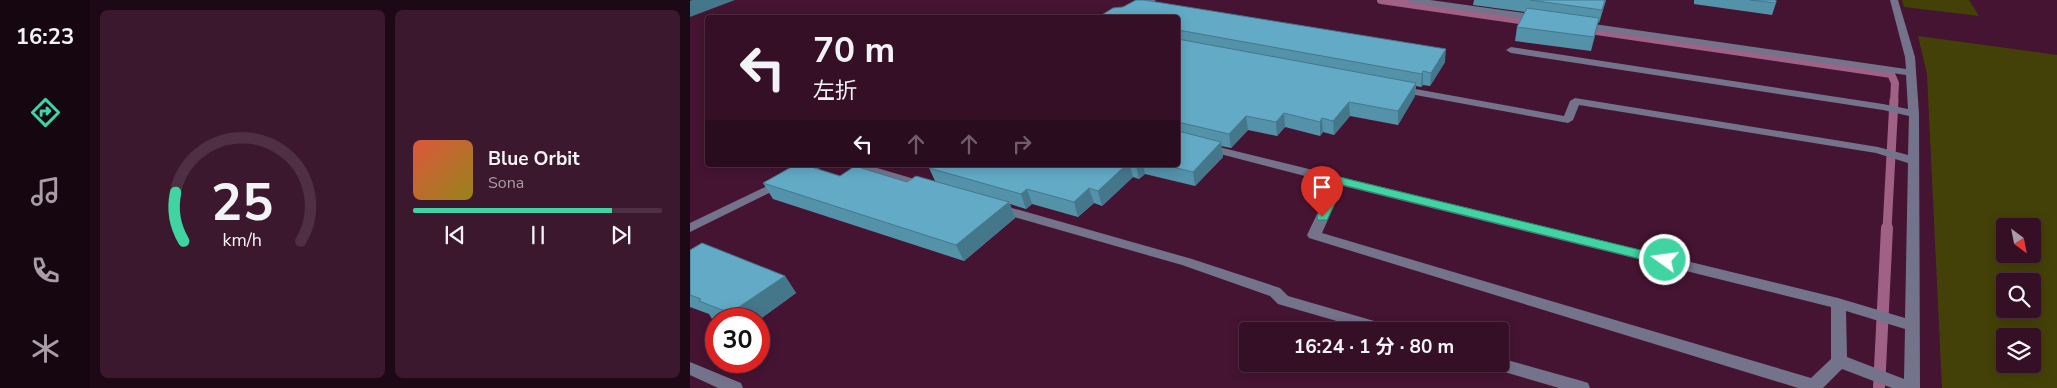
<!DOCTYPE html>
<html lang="ja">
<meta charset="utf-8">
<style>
:root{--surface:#340f26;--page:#3c182e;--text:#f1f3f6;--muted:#a99ca7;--line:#4e2f43;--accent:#3fd4a2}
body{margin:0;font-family:"Nunito Sans","Noto Sans JP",sans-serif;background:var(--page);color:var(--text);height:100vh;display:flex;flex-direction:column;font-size:19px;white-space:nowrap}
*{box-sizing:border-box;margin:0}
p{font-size:16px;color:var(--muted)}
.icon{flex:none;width:28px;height:28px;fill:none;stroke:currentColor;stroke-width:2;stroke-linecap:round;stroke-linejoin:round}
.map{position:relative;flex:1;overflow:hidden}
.panel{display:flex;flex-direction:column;gap:10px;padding:10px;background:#1d0815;width:600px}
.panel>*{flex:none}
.top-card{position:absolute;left:15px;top:15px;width:475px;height:152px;border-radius:5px;box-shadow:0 2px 12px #0003,0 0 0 1px var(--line);background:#340f26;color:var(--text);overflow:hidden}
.needle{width:32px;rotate:148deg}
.buttons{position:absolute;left:1306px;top:218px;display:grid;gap:10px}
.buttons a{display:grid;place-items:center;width:45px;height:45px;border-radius:5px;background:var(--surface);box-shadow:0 2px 12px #0003,0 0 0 1px var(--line);font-size:25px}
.speed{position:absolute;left:15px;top:308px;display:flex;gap:10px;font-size:25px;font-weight:700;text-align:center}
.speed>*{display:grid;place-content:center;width:65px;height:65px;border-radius:50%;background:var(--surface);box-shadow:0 2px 12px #0003,0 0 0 1px var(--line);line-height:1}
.speed .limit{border:8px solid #d22;background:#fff;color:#111}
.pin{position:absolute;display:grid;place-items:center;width:42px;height:42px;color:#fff;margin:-51px -21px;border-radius:50% 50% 50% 0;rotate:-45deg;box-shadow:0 0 5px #0007}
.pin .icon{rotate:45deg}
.me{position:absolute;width:55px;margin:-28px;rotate:284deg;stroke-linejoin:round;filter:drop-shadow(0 0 4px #0008)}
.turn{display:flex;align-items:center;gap:18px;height:105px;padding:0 25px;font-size:22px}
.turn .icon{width:65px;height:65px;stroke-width:2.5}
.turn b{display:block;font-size:35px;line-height:42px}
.lanes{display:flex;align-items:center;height:48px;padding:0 25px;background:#0003;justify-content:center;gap:25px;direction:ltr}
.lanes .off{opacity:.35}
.panel .tile{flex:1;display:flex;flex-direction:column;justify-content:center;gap:8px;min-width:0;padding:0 18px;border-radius:8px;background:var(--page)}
.panel .dial{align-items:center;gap:0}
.dial svg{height:130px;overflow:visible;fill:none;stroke:var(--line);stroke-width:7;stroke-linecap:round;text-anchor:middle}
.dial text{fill:var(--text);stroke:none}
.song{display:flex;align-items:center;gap:15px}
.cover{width:60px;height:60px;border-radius:8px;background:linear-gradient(135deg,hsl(10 70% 55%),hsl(50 70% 35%))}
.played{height:5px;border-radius:2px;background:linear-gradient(90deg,var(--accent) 80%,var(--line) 80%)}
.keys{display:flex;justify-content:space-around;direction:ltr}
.panel .tiles{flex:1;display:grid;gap:10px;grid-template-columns:repeat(2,1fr)}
.trip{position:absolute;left:549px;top:322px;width:270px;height:50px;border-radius:5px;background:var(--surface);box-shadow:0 2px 12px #0003,0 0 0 1px var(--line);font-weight:700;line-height:50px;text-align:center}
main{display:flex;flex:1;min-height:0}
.tabs{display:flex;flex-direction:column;width:90px;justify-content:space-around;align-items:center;background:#15060f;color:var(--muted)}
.tabs .icon{width:35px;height:35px}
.tabs .on{color:var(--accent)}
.tabs b{font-size:22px;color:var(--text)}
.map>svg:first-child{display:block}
</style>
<main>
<nav class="tabs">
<b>16:23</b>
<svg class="icon on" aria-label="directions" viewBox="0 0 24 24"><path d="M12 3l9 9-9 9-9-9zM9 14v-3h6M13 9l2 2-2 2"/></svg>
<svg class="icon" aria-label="music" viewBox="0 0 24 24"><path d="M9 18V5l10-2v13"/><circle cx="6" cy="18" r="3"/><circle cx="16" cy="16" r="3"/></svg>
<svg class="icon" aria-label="phone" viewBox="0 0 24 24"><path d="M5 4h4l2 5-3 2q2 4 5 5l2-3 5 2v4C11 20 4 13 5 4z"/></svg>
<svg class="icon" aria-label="climate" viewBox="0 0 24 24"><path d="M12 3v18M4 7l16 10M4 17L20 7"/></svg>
</nav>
<section class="panel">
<div class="tiles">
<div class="tile dial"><svg viewBox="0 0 100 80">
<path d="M14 69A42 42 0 1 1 86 69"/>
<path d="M14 69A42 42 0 0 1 9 39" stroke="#3fd4a2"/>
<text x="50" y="56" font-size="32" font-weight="700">25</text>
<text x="50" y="72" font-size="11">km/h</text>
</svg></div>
<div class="tile">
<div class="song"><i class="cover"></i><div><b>Blue Orbit</b><p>Sona</p></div></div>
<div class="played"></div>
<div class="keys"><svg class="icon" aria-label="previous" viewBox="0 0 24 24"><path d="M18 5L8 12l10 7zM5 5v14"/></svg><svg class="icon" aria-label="pause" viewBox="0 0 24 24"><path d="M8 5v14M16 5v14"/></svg><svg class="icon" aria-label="next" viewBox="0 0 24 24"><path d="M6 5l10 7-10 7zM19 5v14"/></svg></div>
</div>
</div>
</section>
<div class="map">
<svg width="1367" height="388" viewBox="0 0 1367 388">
<rect width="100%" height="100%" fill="#451432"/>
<!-- green -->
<g fill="#444108" fill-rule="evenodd">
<polygon points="1212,0 1279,0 1289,16 1214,7"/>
<path d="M1228,36L1367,55V388H1252L1237,74ZM1315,226H1342V254H1315ZM1315,281H1342V309H1315ZM1315,336H1342V364H1315Z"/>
</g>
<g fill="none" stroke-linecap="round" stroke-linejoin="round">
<!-- stream-far2 -->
<g stroke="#a06187" stroke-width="8">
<polyline points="691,0 844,22"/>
<polyline points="893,29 1201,74 1205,83 1204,102"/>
</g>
<!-- stream-far1 -->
<polyline stroke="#a06187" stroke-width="9" points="1197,229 1204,100"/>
<!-- stream -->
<polyline stroke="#a06187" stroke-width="12" points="1189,388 1197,228"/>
<!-- minor -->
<g fill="#74738c" fill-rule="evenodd">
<polygon points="456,0 466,0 435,18 423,18"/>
<polygon points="718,0 740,0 848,15 852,18 848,21 722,3"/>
<path d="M1200,0H1208L1225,57L1229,114L1230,388H1202L1152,369L1133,388H1108L619,238L617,235L642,183L488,143V137L1148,298L1215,318L1218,163L1186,153L889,105L883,120L878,123L709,92L704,89L709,86L874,116L880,101L885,98L1188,147L1218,155L1219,116L1193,110L821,53L816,50L821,47L1193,104L1218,109L1216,75L890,28L886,25L890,22L1216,69L1215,57ZM653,186L1141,307V359L1121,378L632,233ZM1156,311L1215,329L1214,379L1157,357Z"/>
<polygon points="121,165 136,165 0,232 0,223"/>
<polygon points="158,165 177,165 238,183 240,186 238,189 230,189 160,168"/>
<polygon points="308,204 502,259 590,288 598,296 705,327 708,331 681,331 588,304 580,296 492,265 303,211 302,208 303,205"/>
<polygon points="810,358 892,381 898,383 900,388 869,388 804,369 802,364 810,364"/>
<polygon points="0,362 51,383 53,388 28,388 0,375"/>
</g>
</g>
<!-- wall -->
<g fill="#5492aa">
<polygon points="784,0 916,0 909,23 908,23 901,51 825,41 827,27 835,12 783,5"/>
<polygon points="1004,0 1086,0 1086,3 1082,15 1004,4"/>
<polygon points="488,18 755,62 740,86 733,85 731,87 726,86 725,96 708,125 660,116 644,135 633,132 630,136 595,127 587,136 558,130 541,148 531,146 533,157 505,186 455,174 449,179 443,177 412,206 404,203 388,217 342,204 336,209 320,204 325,218 274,261 83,199 73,183 150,176 217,182 245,181 239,168 244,165 488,165"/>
<polygon points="0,250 95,276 106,293 69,320 69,319 26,319 26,320 22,319 19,314 0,307"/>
</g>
<!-- shaded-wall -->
<g fill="#45778b">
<polygon points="2,0 45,0 0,17 0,1"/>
<polygon points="915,0 916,0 909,23 912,10"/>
<polygon points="909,18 906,32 901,51 904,37"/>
<polygon points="756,49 755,62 740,86 741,73"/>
<polygon points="733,71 733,85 731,87 732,74"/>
<polygon points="726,83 725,96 708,125 708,111"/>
<polygon points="659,102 660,116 644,135 643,121"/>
<polygon points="594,113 595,127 587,136 586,122"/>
<polygon points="556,116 558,130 541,148 539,134"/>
<polygon points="632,118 633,132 630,136 630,122"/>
<polygon points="531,142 533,157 505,186 503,172"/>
<polygon points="436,165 440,165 443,177 412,206 408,191"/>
<polygon points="446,165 453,165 455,174 449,179"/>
<polygon points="399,188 404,203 388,217 384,202"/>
<polygon points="337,189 342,204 336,209 331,194"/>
<polygon points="319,202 325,218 274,261 266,245"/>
<polygon points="95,276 106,293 69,320 69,319 44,319 40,313"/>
</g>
<!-- building -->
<g fill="#62aac6" stroke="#45778b">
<polygon points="446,0 454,0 756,49 741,73 733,71 732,74 488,30 488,18 407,18 423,8 433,7"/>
<polygon points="840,0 915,0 912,10"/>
<polygon points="1060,0 1086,0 1086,3"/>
<polygon points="837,8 909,18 904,37 827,27"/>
<polygon points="488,39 726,83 708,111 659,102 643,121 632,118 630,122 594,113 586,122 556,116 539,134 488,122"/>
<polygon points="488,131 531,142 503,172 474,165 488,165"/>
<polygon points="105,165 115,165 150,176 165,166 217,182 226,176 319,202 266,245 73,183"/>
<polygon points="244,165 436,165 408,191 399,188 384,202 337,189 331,194 239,168"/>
<polygon points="12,243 95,276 40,313 9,301 11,299 0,295 0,250"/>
</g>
<!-- route -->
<polygon fill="#3fd4a2" stroke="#298a69" points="649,177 975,256 981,260 975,265 653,185 637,220 628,220 627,217 643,180"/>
</svg>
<div class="buttons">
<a><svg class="needle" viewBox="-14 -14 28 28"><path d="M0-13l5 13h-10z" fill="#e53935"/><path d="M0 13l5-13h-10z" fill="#a99ca7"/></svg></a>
<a><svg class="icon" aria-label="search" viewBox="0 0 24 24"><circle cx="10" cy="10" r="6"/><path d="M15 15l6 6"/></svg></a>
<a><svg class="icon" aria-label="layers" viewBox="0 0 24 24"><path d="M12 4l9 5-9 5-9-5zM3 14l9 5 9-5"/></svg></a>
</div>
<div class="speed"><div class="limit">30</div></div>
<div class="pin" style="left:632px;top:217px;background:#d93025"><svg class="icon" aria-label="arrive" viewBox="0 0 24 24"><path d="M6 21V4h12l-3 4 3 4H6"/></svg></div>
<svg class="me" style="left:975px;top:260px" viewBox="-20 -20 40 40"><circle r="17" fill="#3fd4a2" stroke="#fff" stroke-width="3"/><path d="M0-11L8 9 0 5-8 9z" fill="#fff"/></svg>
<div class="trip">16:24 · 1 分 · 80 m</div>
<div class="top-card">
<div class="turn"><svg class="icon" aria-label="left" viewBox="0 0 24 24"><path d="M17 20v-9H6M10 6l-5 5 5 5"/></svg><div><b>70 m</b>左折</div></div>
<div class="lanes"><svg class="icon" aria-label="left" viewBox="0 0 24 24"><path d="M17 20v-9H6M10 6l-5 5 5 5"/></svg><svg class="icon off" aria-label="ahead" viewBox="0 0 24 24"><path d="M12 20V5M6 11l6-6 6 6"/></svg><svg class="icon off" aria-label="ahead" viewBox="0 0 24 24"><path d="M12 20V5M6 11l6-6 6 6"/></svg><svg class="icon off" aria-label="right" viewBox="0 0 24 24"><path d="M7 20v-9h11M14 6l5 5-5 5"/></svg></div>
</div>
</div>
</main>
